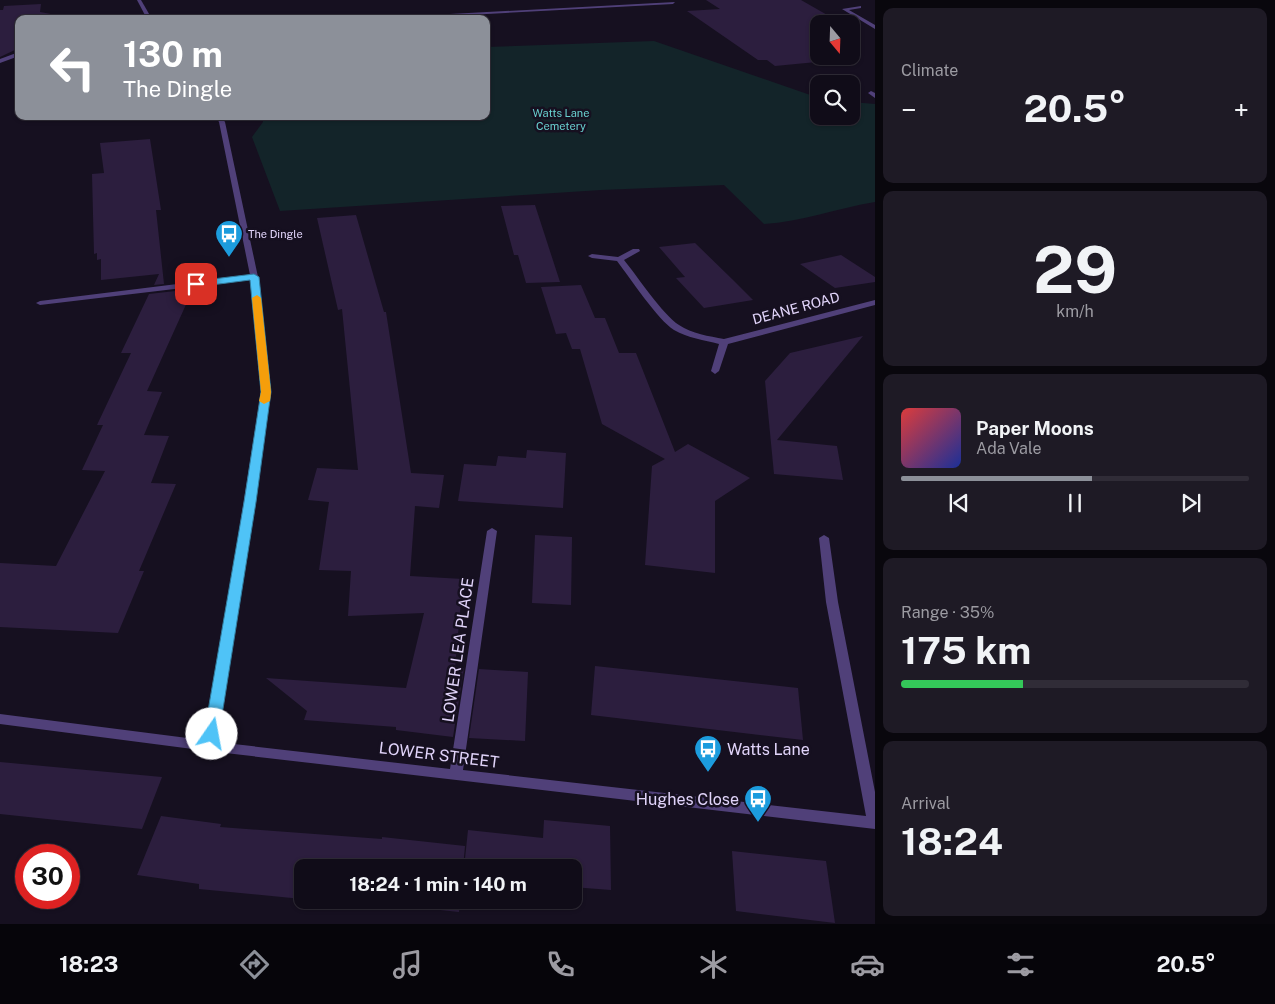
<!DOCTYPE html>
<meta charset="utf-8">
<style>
:root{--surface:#100c18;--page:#1e1a25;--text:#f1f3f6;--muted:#9c9ba2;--line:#302c37;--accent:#8c9099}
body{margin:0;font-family:"Public Sans",sans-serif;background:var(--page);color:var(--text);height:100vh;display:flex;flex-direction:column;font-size:19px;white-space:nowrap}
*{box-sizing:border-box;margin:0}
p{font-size:16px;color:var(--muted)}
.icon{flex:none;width:28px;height:28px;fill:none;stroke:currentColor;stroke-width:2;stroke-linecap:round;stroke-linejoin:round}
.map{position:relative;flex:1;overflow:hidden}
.panel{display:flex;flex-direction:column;gap:8px;padding:8px;background:#09070d;width:400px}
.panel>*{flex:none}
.top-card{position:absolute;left:15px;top:15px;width:475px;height:105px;border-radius:10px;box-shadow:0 1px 4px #0004,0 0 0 1px var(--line);background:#8c9099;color:#fff;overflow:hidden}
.needle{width:32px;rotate:161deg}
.buttons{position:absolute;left:810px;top:15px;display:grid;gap:10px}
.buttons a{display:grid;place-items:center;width:50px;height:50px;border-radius:10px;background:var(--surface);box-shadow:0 1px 4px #0004,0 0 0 1px var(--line);font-size:25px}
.speed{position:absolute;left:15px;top:844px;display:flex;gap:10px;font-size:25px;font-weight:700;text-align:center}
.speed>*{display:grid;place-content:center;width:65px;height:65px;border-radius:50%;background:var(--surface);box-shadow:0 1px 4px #0004,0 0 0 1px var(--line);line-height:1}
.speed .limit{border:8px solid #d22;background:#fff;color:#111}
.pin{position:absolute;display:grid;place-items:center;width:42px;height:42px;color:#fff;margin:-21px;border-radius:10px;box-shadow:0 2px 8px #0006}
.me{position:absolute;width:55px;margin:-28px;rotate:12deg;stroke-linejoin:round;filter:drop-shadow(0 0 4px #0008)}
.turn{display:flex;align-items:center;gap:18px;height:105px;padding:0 25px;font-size:22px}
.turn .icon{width:65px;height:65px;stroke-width:2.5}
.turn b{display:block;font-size:35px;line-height:42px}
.big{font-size:38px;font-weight:700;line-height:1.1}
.panel .tile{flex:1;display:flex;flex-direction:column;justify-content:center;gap:8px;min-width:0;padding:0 18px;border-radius:10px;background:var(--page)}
.panel .dial{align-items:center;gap:0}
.dial b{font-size:65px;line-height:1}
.song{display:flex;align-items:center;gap:15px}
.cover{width:60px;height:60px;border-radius:8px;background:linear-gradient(135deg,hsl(0 70% 55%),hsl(230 70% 35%))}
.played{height:5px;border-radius:2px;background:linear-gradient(90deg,var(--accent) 55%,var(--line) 55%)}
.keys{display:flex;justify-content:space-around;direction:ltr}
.heat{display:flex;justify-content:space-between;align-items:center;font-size:28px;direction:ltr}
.charge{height:8px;border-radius:4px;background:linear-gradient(90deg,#34c759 35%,var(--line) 0)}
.trip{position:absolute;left:294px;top:859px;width:288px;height:50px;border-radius:10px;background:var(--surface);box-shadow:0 1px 4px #0004,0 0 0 1px var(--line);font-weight:700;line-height:50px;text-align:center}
.tabs{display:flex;height:80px;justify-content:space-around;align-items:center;background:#06050a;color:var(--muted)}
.tabs .icon{width:35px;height:35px}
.tabs .active{color:var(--accent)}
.tabs b{font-size:22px;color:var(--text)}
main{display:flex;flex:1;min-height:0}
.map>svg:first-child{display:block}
</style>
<main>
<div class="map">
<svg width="875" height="924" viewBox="0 0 875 924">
<rect width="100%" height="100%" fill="#161020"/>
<!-- green -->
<path fill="#132429" d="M654,41L819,98V116H851V102L875,104V202C838,208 801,222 764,224L724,185L601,190L280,211L252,137L263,122L262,116H486V47Z"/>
<!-- building -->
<g fill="#2c1e3e">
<polygon points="706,0 801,0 843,24 819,24 819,56 851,56 851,54 858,58 775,66 767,60 758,60 687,11 720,9"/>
<polygon points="41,4 40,12 73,18 19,19 19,48 0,57 0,10 3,10 4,6"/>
<polygon points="150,139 161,210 156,210 164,284 154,285 159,274 101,280 101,259 97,260 97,253 94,254 92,174 104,173 100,143"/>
<polygon points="535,205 560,282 526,283 518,255 514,255 501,206"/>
<polygon points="356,215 384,312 386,312 411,473 444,475 439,508 415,506 410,576 463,579 455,668 464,668 453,737 396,730 396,727 304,720 307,711 266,678 406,688 424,613 348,616 351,571 319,570 329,502 308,500 317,468 358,470 342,309 338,310 317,218"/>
<polygon points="695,243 732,279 753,300 704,308 676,278 685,277 659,247"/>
<polygon points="841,255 875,277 875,282 835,288 800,264"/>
<polygon points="581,285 595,318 605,318 619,353 636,353 675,452 688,444 750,478 715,501 715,573 645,565 652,466 665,459 602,424 580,349 572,349 566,333 556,334 541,287"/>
<polygon points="193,289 147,391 162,392 144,435 169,436 151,483 176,484 139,571 144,571 118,633 0,627 0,563 56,566 105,471 82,470 103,425 97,425 131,353 121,353 149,294"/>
<polygon points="863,336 777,440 837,446 843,480 774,474 765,381 790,353"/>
<polygon points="527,450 566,453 563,508 458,501 464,464 496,466 498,456 526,458"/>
<polygon points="535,535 572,537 571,605 532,603"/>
<polygon points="595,666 798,688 803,740 591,715"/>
<polygon points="479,669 528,672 525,741 469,738"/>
<polygon points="0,762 162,777 142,829 0,814"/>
<polygon points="161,816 221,824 220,827 382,839 382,837 465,846 463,868 302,868 302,899 199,889 199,884 137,875"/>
<polygon points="544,820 610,826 611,890 572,887 572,868 464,868 468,830 543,838"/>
<polygon points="732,851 826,861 835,923 736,911"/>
<polygon points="319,900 460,900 459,912 346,900 345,902"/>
</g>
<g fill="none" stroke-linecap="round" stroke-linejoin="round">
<!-- minor -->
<g fill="#504079" fill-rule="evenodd">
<polygon points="137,0 141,0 152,19 147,19"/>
<polygon points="675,2 673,4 394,19 357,19"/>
<polygon points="861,6 861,8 849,10 875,25 875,29 842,9"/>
<polygon points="19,52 19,56 0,63 0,59"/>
<polygon points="871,91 875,93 875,98 868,93"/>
<polygon points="215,116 221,116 225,122 258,277 271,392 221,722 216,742 450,769 487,531 492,528 497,531 463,770 866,816 826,602 819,538 824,535 829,538 838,602 875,792 875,829 208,751 0,724 0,714 203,740 209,722 261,392 250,280 40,305 36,303 40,301 250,275 219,122"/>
<path d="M633,249H639L640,251L624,260C638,277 662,314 679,325C692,334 709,336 724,339L875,300V305L728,344L719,371L715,374L711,371L719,344C704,340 688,338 674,330C658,320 630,278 617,261L592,258L588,256L592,254L618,257Z"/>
</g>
</g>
<!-- route -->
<polygon fill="#4fc3f7" stroke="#337fa1" points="254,274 259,277 271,392 256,502 219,734 217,738 212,740 206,738 204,734 244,502 261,392 250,280 196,287 191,284 196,281"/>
<!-- slow -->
<polygon fill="#f59e0b" points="257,295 261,298 271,392 270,401 264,404 259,401 261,392 252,298"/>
<!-- icons -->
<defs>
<symbol id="bus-pin" viewBox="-11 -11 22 30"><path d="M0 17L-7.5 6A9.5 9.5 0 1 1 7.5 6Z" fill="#1c9cdd" stroke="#161020"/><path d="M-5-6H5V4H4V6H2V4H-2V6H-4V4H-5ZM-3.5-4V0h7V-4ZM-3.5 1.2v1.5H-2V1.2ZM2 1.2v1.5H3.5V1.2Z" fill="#fff"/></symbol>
</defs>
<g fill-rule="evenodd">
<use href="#bus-pin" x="213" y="218" width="32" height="43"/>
<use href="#bus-pin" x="692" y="733" width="32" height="43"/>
<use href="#bus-pin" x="742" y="783" width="32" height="43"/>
</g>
<g text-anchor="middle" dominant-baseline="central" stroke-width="5" stroke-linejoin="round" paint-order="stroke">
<!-- far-park labels -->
<g font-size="11" fill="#69d0cf" stroke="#161020">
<text x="561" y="113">Watts Lane<tspan x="561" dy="13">Cemetery</tspan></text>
</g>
<!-- far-poi labels -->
<g font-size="11" fill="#e1d4fa" stroke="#161020" text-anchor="start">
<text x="248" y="234">The Dingle</text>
</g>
<!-- street labels -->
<g font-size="14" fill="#e1d4fa" stroke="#161020">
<text transform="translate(796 308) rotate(-15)">DEANE ROAD</text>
</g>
<!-- near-street labels -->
<g font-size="16" fill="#e1d4fa" stroke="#161020">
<text transform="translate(458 650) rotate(-82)">LOWER LEA PLACE</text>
<text transform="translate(439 755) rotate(7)">LOWER STREET</text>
</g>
<!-- near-poi labels -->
<g font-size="16" fill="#e1d4fa" stroke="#161020" text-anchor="start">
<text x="727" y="749">Watts Lane</text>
<text x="739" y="799" text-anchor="end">Hughes Close</text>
</g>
</g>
</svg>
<div class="buttons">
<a><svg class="needle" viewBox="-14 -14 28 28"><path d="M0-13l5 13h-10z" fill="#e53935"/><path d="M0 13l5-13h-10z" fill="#9c9ba2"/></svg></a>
<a><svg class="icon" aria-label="search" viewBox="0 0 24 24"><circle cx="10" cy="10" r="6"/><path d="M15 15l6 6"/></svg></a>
</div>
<div class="speed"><div class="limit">30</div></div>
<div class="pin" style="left:196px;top:284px;background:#d93025"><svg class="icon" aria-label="arrive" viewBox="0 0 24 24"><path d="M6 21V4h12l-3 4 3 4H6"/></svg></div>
<svg class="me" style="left:212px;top:734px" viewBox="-20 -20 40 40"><circle r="19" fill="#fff"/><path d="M0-13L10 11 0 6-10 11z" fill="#4fc3f7"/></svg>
<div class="trip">18:24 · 1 min · 140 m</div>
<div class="top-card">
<div class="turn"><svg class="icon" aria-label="left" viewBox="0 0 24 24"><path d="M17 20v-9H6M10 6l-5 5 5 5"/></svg><div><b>130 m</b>The Dingle</div></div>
</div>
</div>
<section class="panel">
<div class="tile"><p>Climate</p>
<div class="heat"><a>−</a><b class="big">20.5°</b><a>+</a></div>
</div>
<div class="tile dial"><b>29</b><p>km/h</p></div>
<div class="tile">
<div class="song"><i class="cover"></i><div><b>Paper Moons</b><p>Ada Vale</p></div></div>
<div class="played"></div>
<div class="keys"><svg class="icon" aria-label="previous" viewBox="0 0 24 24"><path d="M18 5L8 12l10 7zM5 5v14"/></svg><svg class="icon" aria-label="pause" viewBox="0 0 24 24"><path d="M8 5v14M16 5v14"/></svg><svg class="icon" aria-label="next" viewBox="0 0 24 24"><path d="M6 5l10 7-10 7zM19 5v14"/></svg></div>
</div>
<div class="tile"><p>Range · 35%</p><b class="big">175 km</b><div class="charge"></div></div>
<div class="tile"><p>Arrival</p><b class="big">18:24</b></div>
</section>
</main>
<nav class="tabs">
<b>18:23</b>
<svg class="icon active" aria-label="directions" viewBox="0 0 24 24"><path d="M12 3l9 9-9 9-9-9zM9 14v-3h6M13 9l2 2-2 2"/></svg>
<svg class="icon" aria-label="music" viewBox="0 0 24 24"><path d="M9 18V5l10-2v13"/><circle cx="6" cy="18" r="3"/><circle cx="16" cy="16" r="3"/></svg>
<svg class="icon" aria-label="phone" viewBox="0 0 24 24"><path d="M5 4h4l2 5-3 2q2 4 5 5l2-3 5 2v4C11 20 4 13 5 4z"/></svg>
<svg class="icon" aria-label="climate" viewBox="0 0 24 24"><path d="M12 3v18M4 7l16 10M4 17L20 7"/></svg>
<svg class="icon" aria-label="car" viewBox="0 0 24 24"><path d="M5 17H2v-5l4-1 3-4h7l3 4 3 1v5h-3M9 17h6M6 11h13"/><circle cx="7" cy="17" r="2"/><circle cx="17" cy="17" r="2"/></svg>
<svg class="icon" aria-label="filters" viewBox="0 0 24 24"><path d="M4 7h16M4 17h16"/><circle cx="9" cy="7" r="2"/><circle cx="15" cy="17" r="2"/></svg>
<b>20.5°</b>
</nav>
